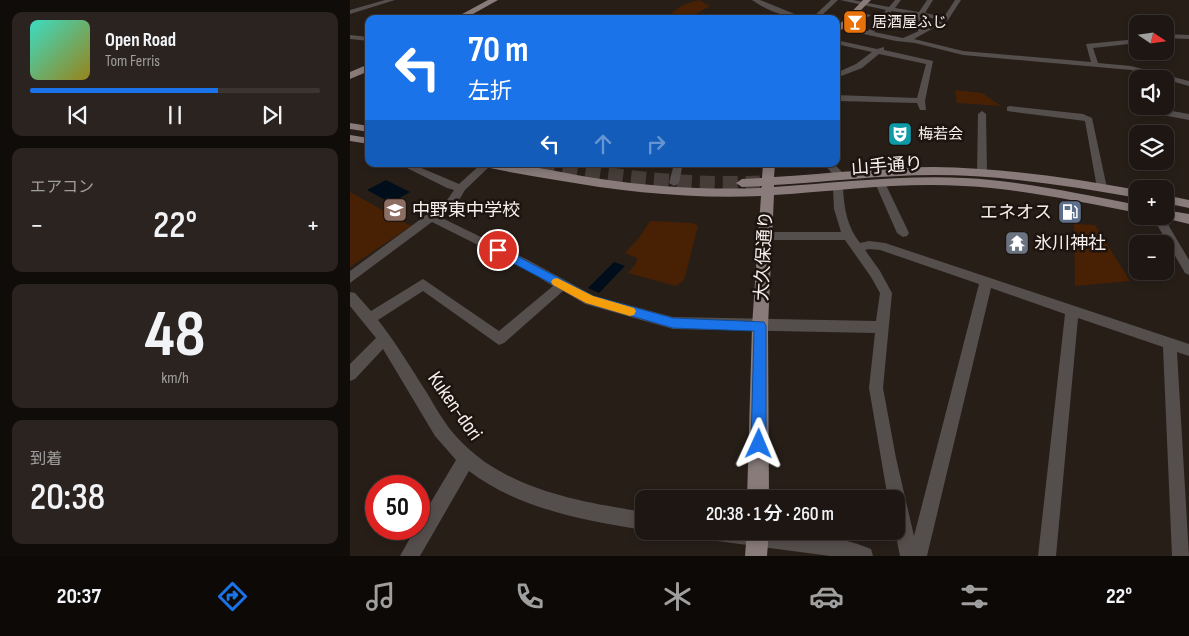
<!DOCTYPE html>
<html lang="ja">
<meta charset="utf-8">
<style>
:root{--surface:#1d1612;--page:#2a2320;--text:#f1f3f6;--muted:#a09f9f;--line:#3b3532;--accent:#1a73e8}
body{margin:0;font-family:"Sofia Sans Condensed","Noto Sans JP",sans-serif;background:var(--page);color:var(--text);height:100vh;display:flex;flex-direction:column;font-size:19px;white-space:nowrap}
*{box-sizing:border-box;margin:0}
p{font-size:16px;color:var(--muted)}
.icon{flex:none;width:28px;height:28px;fill:none;stroke:currentColor;stroke-width:2;stroke-linecap:round;stroke-linejoin:round}
.map{position:relative;flex:1;overflow:hidden}
.sheet{display:flex;flex-direction:column;gap:12px;padding:12px;background:#100c0a;width:350px}
.sheet>*{flex:none}
.banner{position:absolute;left:15px;top:15px;width:475px;height:152px;border-radius:10px;box-shadow:0 2px 8px #0003,0 0 0 1px var(--line);background:#1a73e8;color:#fff;overflow:hidden}
.needle{width:32px;rotate:103deg}
.fabs{position:absolute;left:779px;top:15px;display:grid;gap:10px}
.fabs a{display:grid;place-items:center;width:45px;height:45px;border-radius:10px;background:var(--surface);box-shadow:0 2px 8px #0003,0 0 0 1px var(--line);font-size:25px}
.speed{position:absolute;left:15px;top:475px;display:flex;gap:10px;font-size:25px;font-weight:700;text-align:center}
.speed>*{display:grid;place-content:center;width:65px;height:65px;border-radius:50%;background:var(--surface);box-shadow:0 2px 8px #0003,0 0 0 1px var(--line);line-height:1}
.speed .limit{border:8px solid #d22;background:#fff;color:#111}
.pin{position:absolute;display:grid;place-items:center;width:42px;height:42px;color:#fff;margin:-21px;border:2px solid #fff;border-radius:50%;box-shadow:0 1px 5px #0007}
.me{position:absolute;width:55px;margin:-28px;rotate:1deg;stroke-linejoin:round;filter:drop-shadow(0 0 4px #0008)}
.turn{display:flex;align-items:center;gap:18px;height:105px;padding:0 20px;font-size:22px}
.turn .icon{width:65px;height:65px;stroke-width:2.5}
.turn b{display:block;font-size:35px;line-height:42px}
.lanes{display:flex;align-items:center;height:48px;padding:0 20px;background:#0003;justify-content:center;gap:25px;direction:ltr}
.lanes .off{opacity:.35}
.big{font-size:38px;font-weight:600;line-height:1.1}
.sheet .card{flex:1;display:flex;flex-direction:column;justify-content:center;gap:8px;min-width:0;padding:0 18px;border-radius:10px;background:var(--page)}
.sheet .dial{align-items:center;gap:0}
.dial b{font-size:65px;line-height:1}
.song{display:flex;align-items:center;gap:15px}
.cover{width:60px;height:60px;border-radius:8px;background:linear-gradient(135deg,hsl(170 70% 55%),hsl(50 70% 35%))}
.played{height:5px;border-radius:2px;background:linear-gradient(90deg,var(--accent) 65%,var(--line) 65%)}
.keys{display:flex;justify-content:space-around;direction:ltr}
.heat{display:flex;justify-content:space-between;align-items:center;font-size:28px;direction:ltr}
.trip{position:absolute;left:285px;top:490px;width:270px;height:50px;border-radius:10px;background:var(--surface);box-shadow:0 2px 8px #0003,0 0 0 1px var(--line);font-weight:600;line-height:50px;text-align:center}
.dock{display:flex;height:80px;justify-content:space-around;align-items:center;background:#0c0907;color:var(--muted)}
.dock .icon{width:35px;height:35px}
.dock .selected{color:var(--accent)}
.dock b{font-size:22px;color:var(--text)}
main{display:flex;flex:1;min-height:0}
.map>svg:first-child{display:block}
</style>
<main>
<section class="sheet">
<div class="card">
<div class="song"><i class="cover"></i><div><b>Open Road</b><p>Tom Ferris</p></div></div>
<div class="played"></div>
<div class="keys"><svg class="icon" aria-label="previous" viewBox="0 0 24 24"><path d="M18 5L8 12l10 7zM5 5v14"/></svg><svg class="icon" aria-label="pause" viewBox="0 0 24 24"><path d="M8 5v14M16 5v14"/></svg><svg class="icon" aria-label="next" viewBox="0 0 24 24"><path d="M6 5l10 7-10 7zM19 5v14"/></svg></div>
</div>
<div class="card"><p>エアコン</p>
<div class="heat"><a>−</a><b class="big">22°</b><a>+</a></div>
</div>
<div class="card dial"><b>48</b><p>km/h</p></div>
<div class="card"><p>到着</p><b class="big">20:38</b></div>
</section>
<div class="map">
<svg width="839" height="556" viewBox="0 0 839 556">
<rect width="100%" height="100%" fill="#271e18"/>
<!-- green -->
<g fill="#482104">
<polygon points="349,0 360,6 337,19 321,13 333,5"/>
<polygon points="605,90 632,93 651,106 607,103"/>
<polygon points="0,192 61,226 0,267"/>
<polygon points="300,221 343,223 348,226 334,280 326,286 278,273 286,264 287,258 275,253 289,238"/>
<polygon points="724,224 745,225 780,281 725,286"/>
</g>
<!-- water -->
<g fill="#000e1b">
<polygon points="36,180 60,192 41,203 17,190"/>
<polygon points="264,262 275,266 249,293 238,288"/>
</g>
<g fill="none" stroke-linecap="round" stroke-linejoin="round">
<!-- highway-tunnel -->
<path stroke="#463d38" stroke-width="15" stroke-dasharray="15 8" stroke-linecap="butt" d="M190,164C263,177 335,186 410,183"/>
<!-- minor -->
<g fill="#544e4d" fill-rule="evenodd">
<polygon points="35,0 45,0 0,14 0,10"/>
<path d="M402,0H410L457,19C439,19 417,11 402,0Z"/>
<polygon points="481,0 488,0 468,19 461,19"/>
<path d="M490,0H503L539,7L545,0H551L545,8L569,12L577,0H583L575,13L594,17L605,0H611L598,20L564,39L613,51L741,62L736,44L788,39V43L743,48L748,63L781,66L839,81V86L781,70L613,55L565,43L546,41L486,28V24L518,31L536,10ZM542,11L567,16L559,28L569,31L553,38L524,32ZM573,17L588,19L574,28L566,27Z"/>
<polygon points="505,11 521,15 518,17 503,14 503,12"/>
<polygon points="227,17 235,19 224,19"/>
<polygon points="815,34 839,35 839,39 815,38"/>
<polygon points="0,35 19,37 19,41 0,39"/>
<polygon points="486,40 527,49 534,47 534,50 583,61 575,101 576,110 570,110 567,103 486,101 486,95 567,98 576,64 529,54 512,68 486,78 486,73 506,64 522,52 486,44"/>
<polygon points="660,106 733,114 742,118 757,188 756,190 752,191 747,188 735,121 657,111 657,107"/>
<polygon points="794,106 839,114 839,120 791,111 791,107"/>
<polygon points="632,111 636,114 637,173 632,176 627,173 628,114"/>
<path d="M49,164H62L109,184L131,164H142L115,190L106,205L90,217L178,260L244,296L323,317L526,321L530,293L521,277L495,240H414L408,236L414,232H491L484,209L483,188L488,185L493,188C494,208 497,227 510,243L519,241L535,243L839,344V356L827,352L839,556H822L813,347L728,318L706,556H688L715,314L641,288L577,556H550L545,531H546V499H538L519,388L525,333L323,329L235,304L213,291L154,343L149,345L73,291L28,320C46,343 61,368 77,393C84,405 91,417 99,428C146,488 224,501 294,512V530C233,520 169,509 119,471L70,556H50L65,529H69V522L106,460L85,436L33,349L5,379L0,381V364L26,338L0,306V292L5,293L21,311L73,279L149,331L203,286L170,266L82,222L0,283V271L98,199L104,190L97,188ZM519,249L530,250L629,284L564,536L546,458L533,388L542,293L530,271L515,250Z"/>
<polygon points="324,164 346,165 341,168 332,168 329,183 324,186 319,183"/>
<polygon points="474,164 484,164 495,175 495,179 487,179"/>
<polygon points="530,180 535,183 559,233 557,236 553,237 547,233 525,183"/>
<polygon points="802,216 813,216 839,260 839,275 835,273"/>
<path d="M351,531C408,531 467,527 521,549L523,556H480L360,540L354,537Z"/>
</g>
<!-- major -->
<g fill="#887b7a" fill-rule="evenodd">
<polygon points="138,0 148,0 114,19 103,19"/>
<polygon points="513,0 521,0 486,35 486,28"/>
<polygon points="19,64 19,71 0,79 0,72"/>
<polygon points="0,123 19,126 19,132 0,129"/>
<polygon points="0,135 19,138 19,144 0,141"/>
<path d="M133,164C172,161 212,174 251,179C304,187 357,190 411,188L412,186L392,187L386,183L392,179L412,178L413,164H425L424,177C477,174 530,167 584,167C652,168 720,178 788,190V198C720,186 652,175 584,175C530,175 477,182 424,185V187C487,183 551,175 614,178C673,181 730,194 788,205V213C730,202 673,189 614,186C551,182 487,191 424,195L418,326L419,499H397L402,326L411,196C342,199 274,192 206,180C182,176 158,172 135,167Z"/>
<polygon points="815,195 839,200 839,208 815,203"/>
<polygon points="815,210 839,214 839,224 810,217 815,216"/>
<polygon points="397,531 419,531 417,556 395,556"/>
</g>
</g>
<!-- route -->
<polygon fill="#1a73e8" stroke="#114b97" points="148,246 243,296 323,318 414,322 416,326 416,444 414,449 409,451 404,449 401,444 404,331 323,328 240,304 144,253 143,250"/>
<!-- slow -->
<polygon fill="#f59e0b" points="207,278 243,296 284,308 286,311 284,315 280,316 236,303 203,285 201,282 203,279"/>
<!-- icons -->
<defs>
<symbol id="bar-square" viewBox="-11 -11 22 22"><rect x="-9" y="-9" width="18" height="18" rx="4" fill="#e8710a" stroke="#1e140f"/><path d="M-6-5H6L.8 .8V4.5H3.5V6h-7V4.5H-.8V.8Z" fill="#fff"/></symbol>
<symbol id="theatre-square" viewBox="-11 -11 22 22"><rect x="-9" y="-9" width="18" height="18" rx="4" fill="#0f9aa8" stroke="#1e140f"/><path d="M-5-5.5Q0-4 5-5.5V0Q5 5 0 6Q-5 5-5 0ZM-3.3-2.5H-1v1.5H-3.3ZM1-2.5H3.3v1.5H1ZM-2.8 1Q0 5.5 2.8 1Z" fill="#fff"/></symbol>
<symbol id="school-square" viewBox="-11 -11 22 22"><rect x="-9" y="-9" width="18" height="18" rx="4" fill="#8d6e63" stroke="#1e140f"/><path d="M0-5L7-2L0 1L-7-2ZM-4 1L0 2.5L4 1V4Q0 6-4 4Z" fill="#fff"/></symbol>
<symbol id="fuel-square" viewBox="-11 -11 22 22"><rect x="-9" y="-9" width="18" height="18" rx="4" fill="#5c6f8a" stroke="#1e140f"/><path d="M-5.5-6h7V0h2V4h1.3V-2.5L3-4.5l.8-.8L6-3V5H2.5V1h-1V6h-7ZM-4.2-4.7v3.2H.2V-4.7Z" fill="#fff"/></symbol>
<symbol id="temple-square" viewBox="-11 -11 22 22"><rect x="-9" y="-9" width="18" height="18" rx="4" fill="#6b7280" stroke="#1e140f"/><path d="M0-6L5-2H3V0L6.5 2.5H4V6H1.5V3h-3V6H-4V2.5H-6.5L-3 0V-2H-5Z" fill="#fff"/></symbol>
</defs>
<g fill-rule="evenodd">
<use href="#bar-square" x="491" y="8" width="28" height="28"/>
<use href="#theatre-square" x="536" y="120" width="28" height="28"/>
<use href="#school-square" x="31" y="196" width="28" height="28"/>
<use href="#fuel-square" x="706" y="198" width="28" height="28"/>
<use href="#temple-square" x="653" y="229" width="28" height="28"/>
</g>
<g text-anchor="middle" dominant-baseline="central" stroke-width="5" stroke-linejoin="round" paint-order="stroke">
<!-- far-poi labels -->
<g font-size="15" fill="#f6efeb" stroke="#1e140f" text-anchor="start">
<text x="522" y="22">居酒屋ふじ</text>
<text x="568" y="134">梅若会</text>
</g>
<!-- street labels -->
<g font-size="18" fill="#f6efeb" stroke="#1e140f">
<text transform="translate(537 166) rotate(-4)">山手通り</text>
<text transform="translate(414 256) rotate(-87)">大久保通り</text>
</g>
<!-- poi labels -->
<g font-size="18" fill="#f6efeb" stroke="#1e140f" text-anchor="start">
<text x="62" y="210">中野東中学校</text>
<text x="702" y="212" text-anchor="end">エネオス</text>
<text x="684" y="243">氷川神社</text>
</g>
<!-- near-street labels -->
<g font-size="21" fill="#f6efeb" stroke="#1e140f">
<text transform="translate(105 406) rotate(55)">Kuken-dori</text>
</g>
</g>
</svg>
<div class="fabs">
<a><svg class="needle" viewBox="-14 -14 28 28"><path d="M0-13l5 13h-10z" fill="#e53935"/><path d="M0 13l5-13h-10z" fill="#a09f9f"/></svg></a>
<a><svg class="icon" aria-label="sound" viewBox="0 0 24 24"><path d="M4 9h4l5-4v14l-5-4H4zM17 9q2 3 0 6"/></svg></a>
<a><svg class="icon" aria-label="layers" viewBox="0 0 24 24"><path d="M12 4l9 5-9 5-9-5zM3 14l9 5 9-5"/></svg></a>
<a>+</a>
<a>−</a>
</div>
<div class="speed"><div class="limit">50</div></div>
<div class="pin" style="left:148px;top:250px;background:#d93025"><svg class="icon" aria-label="arrive" viewBox="0 0 24 24"><path d="M6 21V4h12l-3 4 3 4H6"/></svg></div>
<svg class="me" style="left:409px;top:444px" viewBox="-20 -20 40 40"><path d="M0-17L14 15 0 8-14 15z" fill="#1a73e8" stroke="#fff" stroke-width="4"/></svg>
<div class="trip">20:38 · 1 分 · 260 m</div>
<div class="banner">
<div class="turn"><svg class="icon" aria-label="left" viewBox="0 0 24 24"><path d="M17 20v-9H6M10 6l-5 5 5 5"/></svg><div><b>70 m</b>左折</div></div>
<div class="lanes"><svg class="icon" aria-label="left" viewBox="0 0 24 24"><path d="M17 20v-9H6M10 6l-5 5 5 5"/></svg><svg class="icon off" aria-label="ahead" viewBox="0 0 24 24"><path d="M12 20V5M6 11l6-6 6 6"/></svg><svg class="icon off" aria-label="right" viewBox="0 0 24 24"><path d="M7 20v-9h11M14 6l5 5-5 5"/></svg></div>
</div>
</div>
</main>
<nav class="dock">
<b>20:37</b>
<svg class="icon selected" aria-label="directions" viewBox="0 0 24 24"><path d="M12 3l9 9-9 9-9-9zM9 14v-3h6M13 9l2 2-2 2"/></svg>
<svg class="icon" aria-label="music" viewBox="0 0 24 24"><path d="M9 18V5l10-2v13"/><circle cx="6" cy="18" r="3"/><circle cx="16" cy="16" r="3"/></svg>
<svg class="icon" aria-label="phone" viewBox="0 0 24 24"><path d="M5 4h4l2 5-3 2q2 4 5 5l2-3 5 2v4C11 20 4 13 5 4z"/></svg>
<svg class="icon" aria-label="climate" viewBox="0 0 24 24"><path d="M12 3v18M4 7l16 10M4 17L20 7"/></svg>
<svg class="icon" aria-label="car" viewBox="0 0 24 24"><path d="M5 17H2v-5l4-1 3-4h7l3 4 3 1v5h-3M9 17h6M6 11h13"/><circle cx="7" cy="17" r="2"/><circle cx="17" cy="17" r="2"/></svg>
<svg class="icon" aria-label="filters" viewBox="0 0 24 24"><path d="M4 7h16M4 17h16"/><circle cx="9" cy="7" r="2"/><circle cx="15" cy="17" r="2"/></svg>
<b>22°</b>
</nav>
